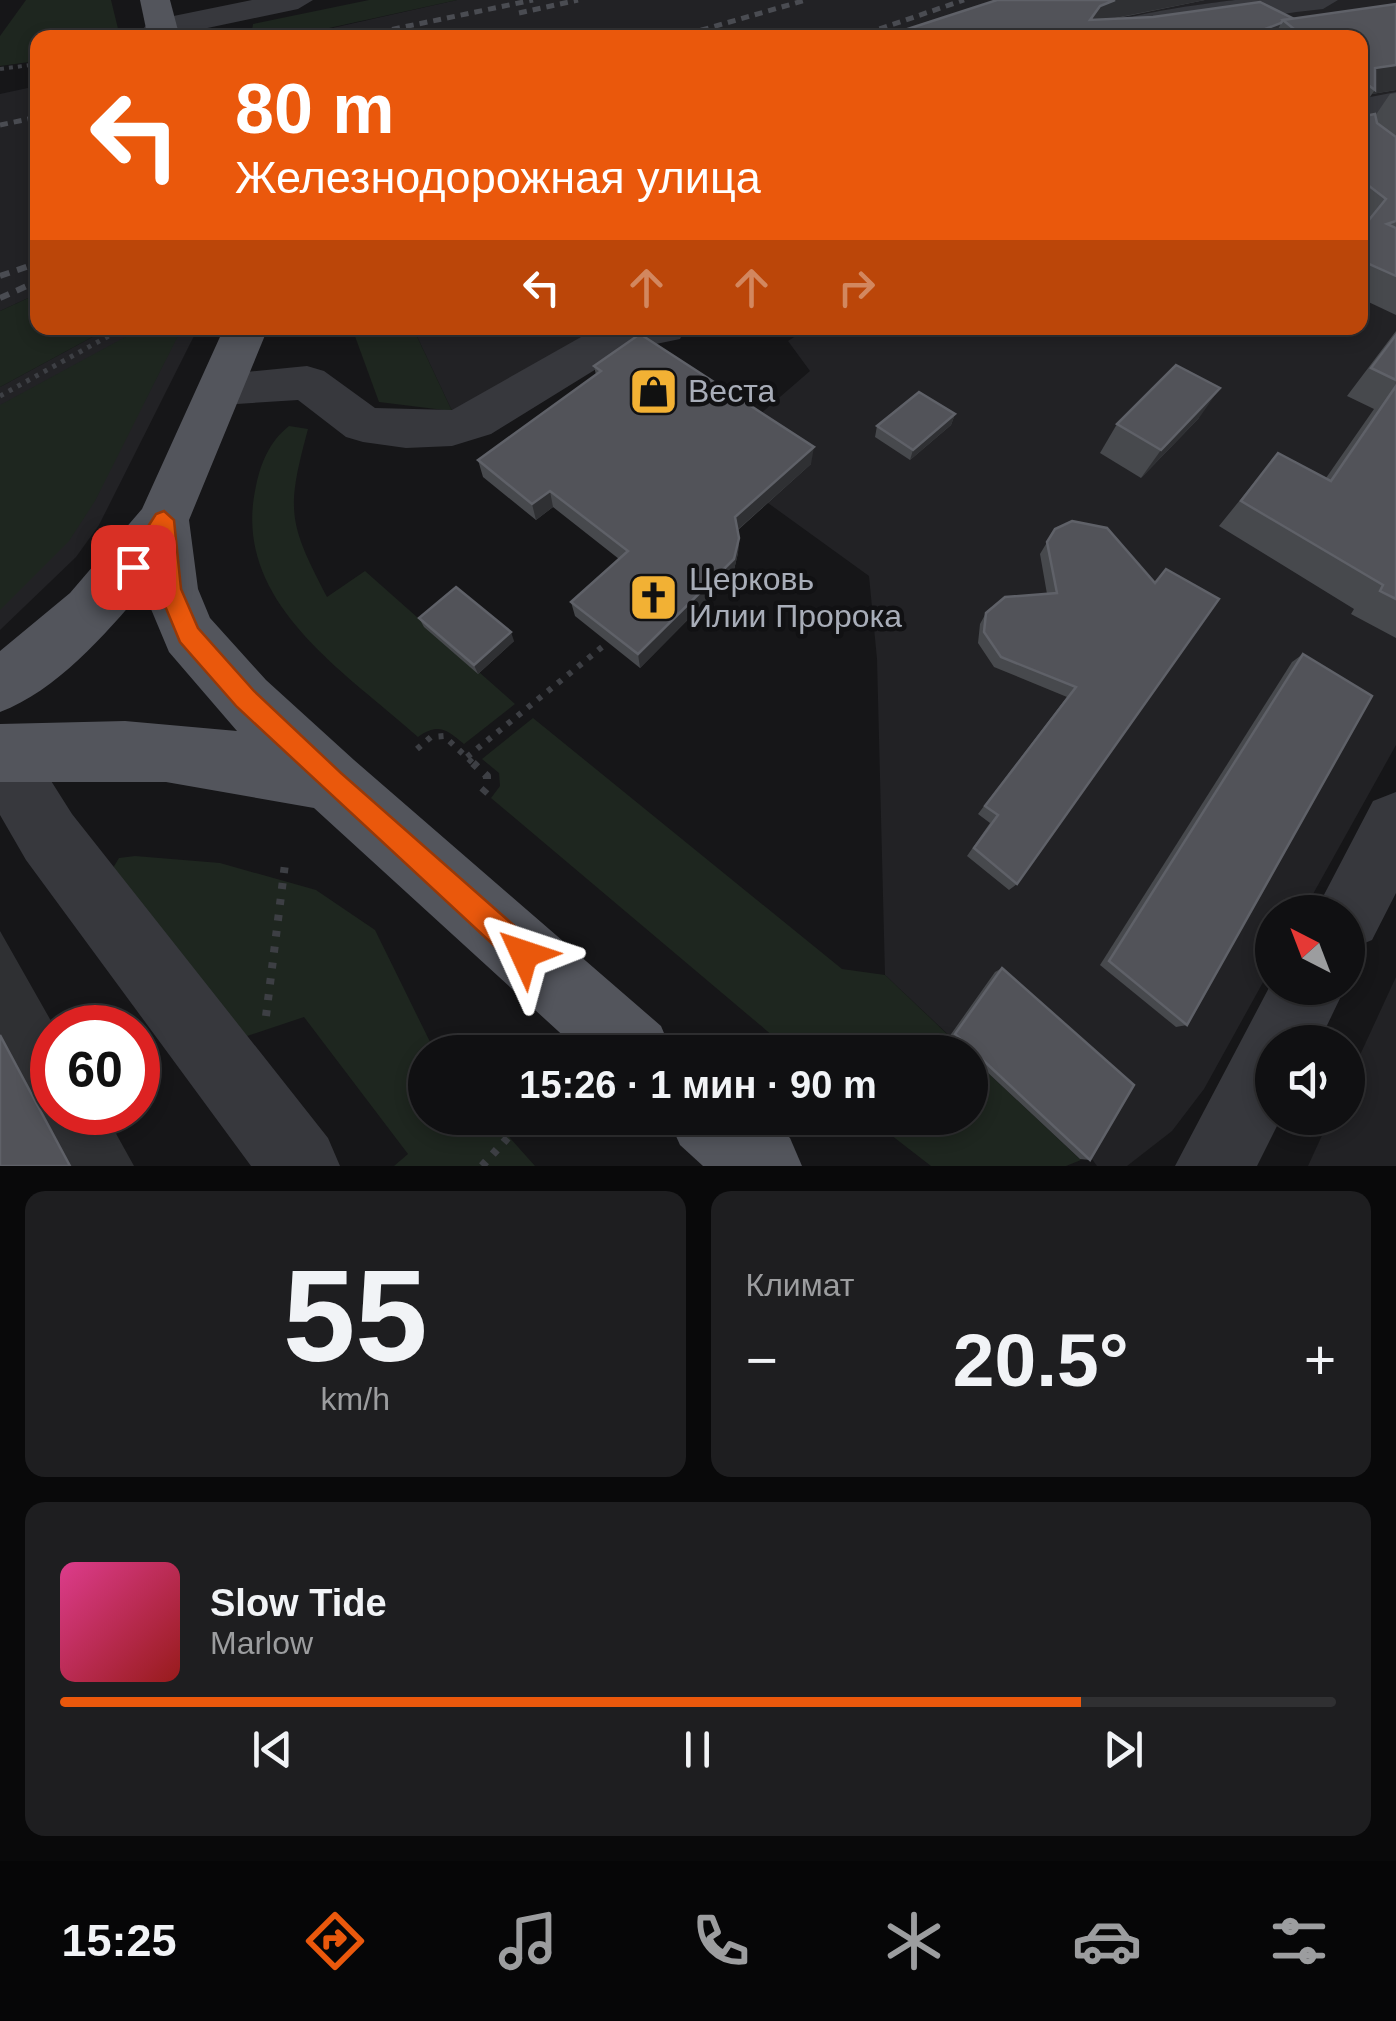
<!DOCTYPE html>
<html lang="ru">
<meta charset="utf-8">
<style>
:root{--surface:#101012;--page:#1e1e20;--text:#f1f3f6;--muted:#9c9d9f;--line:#303032;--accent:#ea580c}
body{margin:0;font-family:Arial,sans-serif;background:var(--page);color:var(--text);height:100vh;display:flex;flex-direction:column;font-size:38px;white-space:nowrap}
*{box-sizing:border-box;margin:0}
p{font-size:32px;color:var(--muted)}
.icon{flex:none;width:55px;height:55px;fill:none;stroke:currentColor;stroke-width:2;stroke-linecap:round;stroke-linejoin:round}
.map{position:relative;height:1166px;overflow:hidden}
.details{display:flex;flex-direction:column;gap:25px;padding:25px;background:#09090a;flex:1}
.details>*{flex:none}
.top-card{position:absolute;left:30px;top:30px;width:1338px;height:305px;border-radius:20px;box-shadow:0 5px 15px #0003,0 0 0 2px var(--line);background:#ea580c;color:#fff;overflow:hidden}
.needle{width:65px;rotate:318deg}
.controls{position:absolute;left:1255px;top:895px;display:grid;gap:20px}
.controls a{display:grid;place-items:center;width:110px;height:110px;border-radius:50%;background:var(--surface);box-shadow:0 5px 15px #0003,0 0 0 2px var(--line);font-size:50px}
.speed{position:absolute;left:30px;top:1005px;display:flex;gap:20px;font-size:50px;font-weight:700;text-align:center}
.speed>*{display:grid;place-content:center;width:130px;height:130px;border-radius:50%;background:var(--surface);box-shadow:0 5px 15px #0003,0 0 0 2px var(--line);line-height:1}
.speed .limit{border:15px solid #d22;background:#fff;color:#111}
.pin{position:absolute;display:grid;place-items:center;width:85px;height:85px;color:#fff;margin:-42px;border-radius:20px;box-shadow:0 5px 15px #0006}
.me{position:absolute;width:110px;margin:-55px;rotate:312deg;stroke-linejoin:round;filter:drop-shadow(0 0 8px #0008)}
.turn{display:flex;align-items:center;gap:35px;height:210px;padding:0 40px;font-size:45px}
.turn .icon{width:130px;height:130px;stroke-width:2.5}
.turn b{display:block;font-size:70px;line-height:85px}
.lanes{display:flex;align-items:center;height:95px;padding:0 40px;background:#0003;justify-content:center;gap:50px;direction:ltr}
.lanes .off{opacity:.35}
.big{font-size:75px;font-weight:700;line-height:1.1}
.details .tile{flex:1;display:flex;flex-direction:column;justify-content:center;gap:15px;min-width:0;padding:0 35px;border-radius:20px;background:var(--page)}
.details .dial{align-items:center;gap:0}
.dial b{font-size:130px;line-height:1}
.song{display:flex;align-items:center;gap:30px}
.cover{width:120px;height:120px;border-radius:15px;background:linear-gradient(135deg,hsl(330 70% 55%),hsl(0 70% 35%))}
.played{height:10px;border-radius:5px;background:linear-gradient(90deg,var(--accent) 80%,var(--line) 80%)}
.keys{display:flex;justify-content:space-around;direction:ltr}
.heat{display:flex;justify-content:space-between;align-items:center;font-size:55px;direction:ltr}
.details .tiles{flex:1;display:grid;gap:25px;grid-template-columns:1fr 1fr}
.tile:last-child{grid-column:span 2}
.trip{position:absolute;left:408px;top:1035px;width:580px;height:100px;border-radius:50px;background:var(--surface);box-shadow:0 5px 15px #0003,0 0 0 2px var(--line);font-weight:700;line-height:100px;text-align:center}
.dock{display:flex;height:160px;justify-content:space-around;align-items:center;background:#060607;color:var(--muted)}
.dock .icon{width:70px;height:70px}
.dock .on{color:var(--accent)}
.dock b{font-size:45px;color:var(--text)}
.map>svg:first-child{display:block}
</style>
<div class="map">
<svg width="1396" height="1166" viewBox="0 0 1396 1166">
<rect width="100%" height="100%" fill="#161618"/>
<!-- built -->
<g fill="#222225">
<polygon points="457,0 1396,0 1396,745 1303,912 1272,912 1272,966 1204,1089 1172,1131 1127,1166 1097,1166 1086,1151 1081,1160 885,975 877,659 869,576 768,503 751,422 810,371 788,341 808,328 1360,328 1360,38 288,38"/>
<polygon points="37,86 37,294 0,311 0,94"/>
<polygon points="109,328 198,328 99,525 76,557 0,630 0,387"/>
<polygon points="413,328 599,328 452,411"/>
<polygon points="1396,977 1396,1166 1308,1166 1330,1118 1348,1118 1348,1081"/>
</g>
<!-- green -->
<g fill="#1e261f">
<polygon points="26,0 111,0 120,37 38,38 37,61 0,66 0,36"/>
<polygon points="369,0 457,0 288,37 251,37 253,24"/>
<polygon points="37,294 38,328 109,328 0,387 0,311"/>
<polygon points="142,328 182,328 95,501 69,541 0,610 0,405"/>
<polygon points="352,328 413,328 452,411 379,402"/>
<path d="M289,426L308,429C286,511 288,522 327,597L365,571L515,704L464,744C446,729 438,723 418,737C343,670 230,601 256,486C261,462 270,441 289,426Z"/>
<polygon points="533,718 842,969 885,975 966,1052 792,1052 491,798 500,786 499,773 482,759"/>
<polygon points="135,856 220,863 316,890 375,930 435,1052 425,1052 425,1118 492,1118 535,1166 394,1166 408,1154 304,1017 238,1039 110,873 119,858"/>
<polygon points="970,1056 1081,1160 1066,1166 931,1166 869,1118 970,1118"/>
</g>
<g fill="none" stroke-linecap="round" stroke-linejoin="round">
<!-- path-far3 -->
<polyline stroke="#3d3f44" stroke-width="4" stroke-dasharray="4 5" stroke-linecap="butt" points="0,69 38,64"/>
<!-- path-far2 -->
<polyline stroke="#3d3f44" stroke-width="5" stroke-dasharray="4 6" stroke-linecap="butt" points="0,396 123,328"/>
<!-- path-far1 -->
<g stroke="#3d3f44" stroke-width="6" stroke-dasharray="5 8" stroke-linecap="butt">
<polyline points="417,749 431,737 444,736 476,766"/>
<polyline points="467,757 607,643"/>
</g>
<!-- path -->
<g stroke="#3d3f44" stroke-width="8" stroke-dasharray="6 10" stroke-linecap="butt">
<polyline points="473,763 487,776 487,788 477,799"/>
<polyline points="266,1016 285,864"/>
<polyline points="482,1166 522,1122"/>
</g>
<!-- minor -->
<g fill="#37383d" fill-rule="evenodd">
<polygon points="252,0 313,0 298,9 160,38 144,28 149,21"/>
<path d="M1235,0H1338L1323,9C1244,17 1164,38 1085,38C1102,15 1205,4 1235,0Z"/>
<polygon points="1396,92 1396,114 1360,121 1360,99"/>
<polygon points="597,328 686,328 680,339 627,350 491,434 452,446 406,448 363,442 346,437 298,400 221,405 204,400 198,388 204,376 307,366 324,371 375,408 452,410"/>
<polygon points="0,727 22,735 72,814 328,1138 340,1166 251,1166 26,860 0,815"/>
<polygon points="1396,792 1396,893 1372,940 1348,950 1348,912 1315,912 1373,801"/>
<polygon points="1272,982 1272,988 1345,988 1319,1042 1272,1042 1272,1118 1281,1118 1257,1166 1175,1166"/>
</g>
<!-- major -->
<g fill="#53555c" fill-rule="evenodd">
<polygon points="140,0 170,0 180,38 148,38"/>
<path d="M224,328H268L189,520L198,589L210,618L266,680L354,760L661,1026L672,1052H581L314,808L166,782H0V724L125,721L237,731L169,652L143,590C105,635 56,691 0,712V651L70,593L142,509Z"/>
<polygon points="668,1118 766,1118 790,1138 802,1166 703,1166 680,1145"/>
</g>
<!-- rail-far1 -->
<g stroke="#4a4c52" stroke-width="5" stroke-dasharray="8 6" stroke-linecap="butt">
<polyline points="519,13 578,0"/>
<polyline points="351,38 533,0"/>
<polyline points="674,38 806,0"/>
<polyline points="853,38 964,0"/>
<polyline points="0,125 38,117"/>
</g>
<!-- rail -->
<g stroke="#4a4c52" stroke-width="6" stroke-dasharray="10 8" stroke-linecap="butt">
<polyline points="0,276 38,263"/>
<polyline points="0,298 38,281"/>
</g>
</g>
<!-- wall -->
<g fill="#47494d">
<polygon points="997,0 1205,0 1113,19 1153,17 1260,2 1294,19 1396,4 1396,90 1372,94 1360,112 1360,38 886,38"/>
<polygon points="1396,93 1396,315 1360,298 1360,231 1363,226 1360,224 1360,117 1375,116 1390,94"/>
<polygon points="1396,331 1396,638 1351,614 1354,609 1219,526 1278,453 1326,478 1374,409 1347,396"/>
<polygon points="594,366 811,464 738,530 739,538 738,553 733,574 640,668 575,616 571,602 619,559 553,507 536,520 483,477 478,460 596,375"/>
<polygon points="955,414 951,425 910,460 875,437 877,426"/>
<polygon points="1199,418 1141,478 1100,453 1117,424"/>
<polygon points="1055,529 1155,583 1017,884 1009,890 967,856 990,823 978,814 1067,697 994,667 978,643 980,624 986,613 1047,594 1040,554"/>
<polygon points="419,618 514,641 478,674 424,627"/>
<polygon points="1303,654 1187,1025 1176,1027 1100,965 1292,662"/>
<polygon points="1002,968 1090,1160 1080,1159 970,1056 970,1052 966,1052 949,1037 995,972"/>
</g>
<!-- shaded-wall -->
<g fill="#2f3033">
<polygon points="1115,0 1205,0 1110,19 1090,20 1100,6"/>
<polygon points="1281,23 1274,38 1242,38"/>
<polygon points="1396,65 1396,90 1372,94 1375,90 1375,68"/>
<polygon points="1220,388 1199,418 1141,478 1161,450"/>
<polygon points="955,414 951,425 910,460 913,450"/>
<polygon points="814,447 811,464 734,533 735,517"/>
<polygon points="550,491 553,507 536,520 532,504"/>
<polygon points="739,538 738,553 733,574 640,668 638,654"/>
<polygon points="511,632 514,641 478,674 474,665"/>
<polygon points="0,931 55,1028 52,1028 52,1112 104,1112 134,1166 70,1166 0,1035"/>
</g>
<!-- building -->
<g fill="#525359" stroke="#5f6168" stroke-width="2.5">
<polygon points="997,0 1115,0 1100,6 1090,20 1153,17 1260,2 1294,19 1283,20 1281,23 1242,38 886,36"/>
<polygon points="1396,4 1396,65 1375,68 1375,90 1360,79 1360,38 1305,38 1283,20"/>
<polygon points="1375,114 1377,123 1396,137 1396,221 1387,224 1396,228 1396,276 1360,260 1360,231 1386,199 1360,179 1360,117"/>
<polygon points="640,334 814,447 735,517 739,538 734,559 638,654 571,602 628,551 550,491 532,504 478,460 601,371 594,366"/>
<polygon points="1396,335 1396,380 1371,368"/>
<polygon points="1176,365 1220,388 1161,450 1117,424"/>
<polygon points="1396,386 1396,599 1380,591 1383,585 1241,501 1278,453 1331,481"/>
<polygon points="919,392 955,414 913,450 877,426"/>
<polygon points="1072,521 1107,528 1155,583 1166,569 1219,599 1017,884 974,848 998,815 985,806 1076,687 1001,657 984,632 986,613 1005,597 1057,593 1047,542 1055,529"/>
<polygon points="456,587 511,632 474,665 419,618"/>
<polygon points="1303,654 1372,696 1187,1025 1109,961"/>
<polygon points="1002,968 1134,1085 1090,1160 955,1034"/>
<polygon points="0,1035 70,1166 0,1166"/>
</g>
<!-- route -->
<polygon fill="#ea580c" stroke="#983908" stroke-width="2.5" points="164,511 174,520 181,589 198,628 254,691 341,773 535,944 539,954 535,964 524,969 514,964 237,707 180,642 158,589 155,551 141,573 133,576 122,567 156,514"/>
<!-- icons -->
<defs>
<symbol id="shop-square" viewBox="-11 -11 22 22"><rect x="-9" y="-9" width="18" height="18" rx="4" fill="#f2b134" stroke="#111113"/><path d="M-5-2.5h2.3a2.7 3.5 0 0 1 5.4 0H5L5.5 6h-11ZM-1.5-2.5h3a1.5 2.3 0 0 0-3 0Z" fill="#111"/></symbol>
<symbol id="church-square" viewBox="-11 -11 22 22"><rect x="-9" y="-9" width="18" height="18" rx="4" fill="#f2b134" stroke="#111113"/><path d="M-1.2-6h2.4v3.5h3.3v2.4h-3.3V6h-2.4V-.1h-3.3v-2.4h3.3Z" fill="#111"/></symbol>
</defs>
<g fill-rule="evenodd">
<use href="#shop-square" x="626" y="364" width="55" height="55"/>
<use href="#church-square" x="626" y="570" width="55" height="55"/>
</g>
<g text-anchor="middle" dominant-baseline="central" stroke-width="9" stroke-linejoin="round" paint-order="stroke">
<!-- poi labels -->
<g font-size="32" fill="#a8adb8" stroke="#111113" text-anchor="start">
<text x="688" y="391">Веста</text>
<text x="689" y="579">Церковь<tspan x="689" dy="37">Илии Пророка</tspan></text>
</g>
</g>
</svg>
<div class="controls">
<a><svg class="needle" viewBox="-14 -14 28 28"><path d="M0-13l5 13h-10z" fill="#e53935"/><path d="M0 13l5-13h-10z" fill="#9c9d9f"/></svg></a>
<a><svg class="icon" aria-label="sound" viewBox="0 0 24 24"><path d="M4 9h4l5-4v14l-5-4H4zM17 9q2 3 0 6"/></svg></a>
</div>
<div class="speed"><div class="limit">60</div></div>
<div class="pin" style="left:133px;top:567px;background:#d93025"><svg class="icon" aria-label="arrive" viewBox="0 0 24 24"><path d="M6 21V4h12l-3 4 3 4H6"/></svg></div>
<svg class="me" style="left:524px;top:954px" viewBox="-20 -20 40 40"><path d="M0-17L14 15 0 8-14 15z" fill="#ea580c" stroke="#fff" stroke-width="4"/></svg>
<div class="trip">15:26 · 1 мин · 90 m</div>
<div class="top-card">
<div class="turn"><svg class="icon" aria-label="left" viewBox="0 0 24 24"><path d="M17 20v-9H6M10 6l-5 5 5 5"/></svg><div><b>80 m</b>Железнодорожная улица</div></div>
<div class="lanes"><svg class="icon" aria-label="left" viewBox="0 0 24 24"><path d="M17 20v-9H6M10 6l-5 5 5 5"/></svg><svg class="icon off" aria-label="ahead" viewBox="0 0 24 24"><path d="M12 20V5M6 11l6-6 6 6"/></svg><svg class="icon off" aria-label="ahead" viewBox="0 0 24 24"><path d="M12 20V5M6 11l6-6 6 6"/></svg><svg class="icon off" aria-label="right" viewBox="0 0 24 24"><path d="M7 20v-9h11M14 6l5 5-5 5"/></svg></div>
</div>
</div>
<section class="details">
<div class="tiles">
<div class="tile dial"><b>55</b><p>km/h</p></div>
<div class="tile"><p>Климат</p>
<div class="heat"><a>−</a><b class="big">20.5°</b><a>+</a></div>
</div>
<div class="tile">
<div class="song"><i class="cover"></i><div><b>Slow Tide</b><p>Marlow</p></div></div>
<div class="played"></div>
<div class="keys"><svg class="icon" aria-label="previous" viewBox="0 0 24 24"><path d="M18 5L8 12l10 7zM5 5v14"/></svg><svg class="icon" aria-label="pause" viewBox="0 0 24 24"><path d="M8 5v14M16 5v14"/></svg><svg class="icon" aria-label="next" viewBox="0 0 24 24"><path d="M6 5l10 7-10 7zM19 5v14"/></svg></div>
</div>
</div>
</section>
<nav class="dock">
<b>15:25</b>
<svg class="icon on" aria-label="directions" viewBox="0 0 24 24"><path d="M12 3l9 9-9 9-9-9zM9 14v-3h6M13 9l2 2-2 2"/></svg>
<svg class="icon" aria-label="music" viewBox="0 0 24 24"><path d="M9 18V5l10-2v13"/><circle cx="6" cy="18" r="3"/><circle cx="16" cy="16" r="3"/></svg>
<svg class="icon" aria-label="phone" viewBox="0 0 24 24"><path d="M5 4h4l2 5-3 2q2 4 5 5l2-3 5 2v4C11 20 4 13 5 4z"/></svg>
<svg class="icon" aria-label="climate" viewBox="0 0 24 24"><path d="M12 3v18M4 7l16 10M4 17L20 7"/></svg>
<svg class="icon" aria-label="car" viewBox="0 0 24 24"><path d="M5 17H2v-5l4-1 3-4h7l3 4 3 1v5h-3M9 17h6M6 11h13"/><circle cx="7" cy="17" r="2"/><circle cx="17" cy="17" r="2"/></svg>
<svg class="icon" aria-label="filters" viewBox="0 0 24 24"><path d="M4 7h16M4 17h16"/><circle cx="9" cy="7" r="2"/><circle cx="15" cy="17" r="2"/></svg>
</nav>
